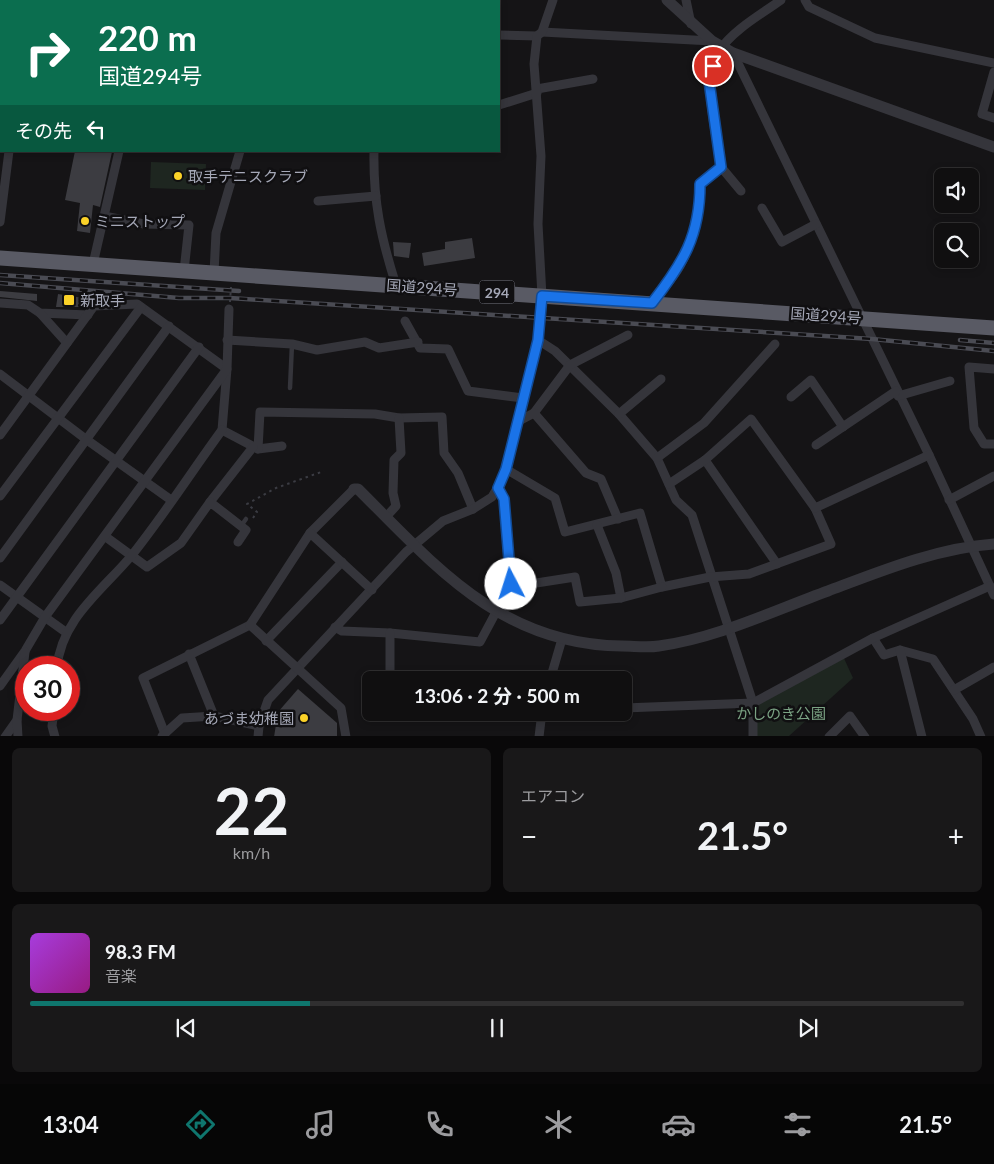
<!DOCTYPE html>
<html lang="ja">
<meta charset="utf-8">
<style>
:root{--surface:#100f10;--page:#191819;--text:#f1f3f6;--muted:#9c9c9f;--line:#302f30;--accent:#0f766e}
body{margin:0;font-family:Lato,"Noto Sans JP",sans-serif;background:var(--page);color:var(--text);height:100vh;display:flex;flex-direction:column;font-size:19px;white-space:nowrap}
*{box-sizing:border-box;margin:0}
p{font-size:16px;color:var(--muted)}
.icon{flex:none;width:28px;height:28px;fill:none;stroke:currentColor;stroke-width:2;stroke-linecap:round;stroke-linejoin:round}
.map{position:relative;height:736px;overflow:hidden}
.details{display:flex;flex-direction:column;gap:12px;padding:12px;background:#090809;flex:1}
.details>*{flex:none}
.hud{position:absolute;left:0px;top:0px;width:500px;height:152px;box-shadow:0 2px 8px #0003,0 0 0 1px var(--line);background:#0b6e4f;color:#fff;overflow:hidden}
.tools{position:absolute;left:934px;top:168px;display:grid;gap:10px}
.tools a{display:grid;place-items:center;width:45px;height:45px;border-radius:8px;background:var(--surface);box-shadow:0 2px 8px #0003,0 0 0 1px var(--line);font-size:25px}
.speed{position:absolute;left:15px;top:656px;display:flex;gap:10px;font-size:25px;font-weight:700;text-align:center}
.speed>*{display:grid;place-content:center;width:65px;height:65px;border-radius:50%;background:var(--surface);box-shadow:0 2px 8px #0003,0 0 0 1px var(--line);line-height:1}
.speed .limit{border:8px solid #d22;background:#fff;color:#111}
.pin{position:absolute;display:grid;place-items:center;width:42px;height:42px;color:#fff;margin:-21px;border:2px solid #fff;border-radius:50%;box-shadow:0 1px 5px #0007}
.me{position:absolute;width:55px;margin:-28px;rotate:355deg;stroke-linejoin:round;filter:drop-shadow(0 0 4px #0008)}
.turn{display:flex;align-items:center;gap:18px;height:105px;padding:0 15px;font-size:22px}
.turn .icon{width:65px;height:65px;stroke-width:2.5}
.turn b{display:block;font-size:35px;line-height:42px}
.then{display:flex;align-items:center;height:48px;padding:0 15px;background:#0003;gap:10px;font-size:19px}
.big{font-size:38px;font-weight:700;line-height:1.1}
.details .widget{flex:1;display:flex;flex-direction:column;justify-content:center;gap:8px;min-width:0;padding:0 18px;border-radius:8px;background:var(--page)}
.details .dial{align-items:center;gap:0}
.dial b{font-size:65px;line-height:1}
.song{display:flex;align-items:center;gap:15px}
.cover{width:60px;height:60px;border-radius:8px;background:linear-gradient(135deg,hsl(280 70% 55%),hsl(310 70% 35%))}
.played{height:5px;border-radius:2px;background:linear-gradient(90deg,var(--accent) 30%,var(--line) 30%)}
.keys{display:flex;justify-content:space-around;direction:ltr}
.heat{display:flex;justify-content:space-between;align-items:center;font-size:28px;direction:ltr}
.details .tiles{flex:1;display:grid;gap:12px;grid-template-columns:1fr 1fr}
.widget:last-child{grid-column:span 2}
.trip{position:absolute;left:362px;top:671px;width:270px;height:50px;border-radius:8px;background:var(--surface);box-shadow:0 2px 8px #0003,0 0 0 1px var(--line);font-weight:700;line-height:50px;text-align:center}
.tabs{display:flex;height:80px;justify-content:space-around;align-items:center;background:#060606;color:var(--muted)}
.tabs .icon{width:35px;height:35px}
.tabs .active{color:var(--accent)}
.tabs b{font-size:22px;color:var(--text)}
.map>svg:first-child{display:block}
</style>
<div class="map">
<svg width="994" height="737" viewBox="0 0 994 737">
<rect width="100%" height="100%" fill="#151416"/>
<!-- green -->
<g fill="#1e2620">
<polygon points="26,0 282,0 282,1"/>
<polygon points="151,162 206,164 205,190 150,188"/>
<polygon points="842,654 853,678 789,736 753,737 753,703"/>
</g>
<!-- building -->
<g fill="#3c3c41">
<polygon points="75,151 112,152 100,207 93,205 90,233 77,231 80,203 65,200"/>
<polygon points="472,238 475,258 424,266 422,253 445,249 445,242"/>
<polygon points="393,242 411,243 409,258 394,256"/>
<polygon points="0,291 37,294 37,301 0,297"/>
<polygon points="58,294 83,298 82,307 56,307"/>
<polygon points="298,689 337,723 337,737 274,737 278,712"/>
</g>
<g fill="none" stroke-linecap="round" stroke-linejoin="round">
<!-- path -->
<g stroke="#3b3c43" stroke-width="2" stroke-dasharray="2.5 4" stroke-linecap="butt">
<polyline points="230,302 231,287"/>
<polyline points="253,518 257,512 247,504 276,488 324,471"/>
</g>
<!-- service -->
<g stroke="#35353b" stroke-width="4.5">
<polyline points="290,388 292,344"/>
<polyline points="241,526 246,519"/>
</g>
<!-- minor -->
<g stroke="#35353b" stroke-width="9">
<polyline points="19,0 19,1"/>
<polyline points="686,0 691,24"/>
<polyline points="805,0 809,7 875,38 994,63"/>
<polyline points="308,1 309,0"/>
<polyline points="542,32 712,41"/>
<polyline points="499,35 537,36"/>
<polyline points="733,53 929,455 994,595"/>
<polyline points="0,61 1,61"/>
<polyline points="994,72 982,114 994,118"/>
<polyline points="537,89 593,79"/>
<polyline points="499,105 537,93"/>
<path d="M374,151C373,201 381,238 396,285"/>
<polyline points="721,167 741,191"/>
<polyline points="318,201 376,196"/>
<polyline points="762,208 782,242 816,224"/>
<polyline points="104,216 144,224 189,225 184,271"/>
<polyline points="0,222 9,151"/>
<polyline points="93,264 119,151"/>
<polyline points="214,273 216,233 240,151"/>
<polyline points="0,303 28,305 40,313 88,315"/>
<path d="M652,303C661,291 673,279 680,266C694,241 700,212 700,184L721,167C717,137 700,77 719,51C733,30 760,15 781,0"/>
<polyline points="40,313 67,343"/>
<polyline points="405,321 420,348 448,349 468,391 523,398"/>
<polyline points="227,340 292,344 317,350 365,342 379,348 418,342"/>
<polyline points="538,340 555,351 619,414 657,458 676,500 692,515 753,703 753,737"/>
<polyline points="994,369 969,367 974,428 984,444 994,444"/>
<polyline points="0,374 87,440 171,500"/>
<polyline points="898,396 950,381"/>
<polyline points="791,397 811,380 843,427"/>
<polyline points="534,413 570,365 628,335"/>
<polyline points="619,414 661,379"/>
<polyline points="517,422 534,413 586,473 601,479 618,519"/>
<polyline points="0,435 94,306 137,304 227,369 222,430 258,449 282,446"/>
<polyline points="816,445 896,391"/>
<polyline points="258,449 260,412 375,414 399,418 442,417 444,453 458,473 473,509"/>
<polyline points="657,458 704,423 775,344"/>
<polyline points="705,460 777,564"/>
<polyline points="506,469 555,498 565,532 640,513 662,587 710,577 749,574 831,544 815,508"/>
<polyline points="669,484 705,460 751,419 815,508 929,455"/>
<polyline points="0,496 141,307"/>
<polyline points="949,500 994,476"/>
<polyline points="210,502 253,447"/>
<polyline points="386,517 396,506 393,493 394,460 401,453 399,418"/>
<polyline points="597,525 616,573 621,598 662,587"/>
<polyline points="310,533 354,489"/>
<polyline points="106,537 147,567 181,543 210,502 246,530 238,542"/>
<polyline points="0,558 169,326"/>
<polyline points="511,584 517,586 575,577 580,602 621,598"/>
<polyline points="0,585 67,633"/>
<polyline points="0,620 199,347"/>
<polyline points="335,627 342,631 390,633 480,642 511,584 504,499 498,488"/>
<polyline points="873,638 884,655 900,650 933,659 973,719 981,737"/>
<polyline points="266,641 342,562"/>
<polyline points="900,650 922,737"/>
<polyline points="189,654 214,716"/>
<path d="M57,668C61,619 103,590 132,555C164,515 192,471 222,430"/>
<polyline points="390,680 390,633"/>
<polyline points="550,680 562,639"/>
<polyline points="0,686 25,651 45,617 227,369 229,309"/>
<polyline points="954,690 994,667"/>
<polyline points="624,708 753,703 873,638 990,586"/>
<polyline points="54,710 52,726 55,737"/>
<polyline points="165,734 143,678 250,625"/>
<polyline points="162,736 182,718 214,716 259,726"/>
<polyline points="5,737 17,720"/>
<polyline points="18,737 17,720 25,652"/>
<polyline points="258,737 259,726 268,700 406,552 443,521 473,509 492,497 503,478 538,340 542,296 538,224 541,156 534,64 537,36 542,32 553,0"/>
<polyline points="346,737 341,708 250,625 310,533 372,590"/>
<polyline points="539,737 542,712"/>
<polyline points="829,737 850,716 865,737"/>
</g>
<!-- tertiary -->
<g stroke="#35353b" stroke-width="11">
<polyline points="667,0 712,41 733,53 994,147"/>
<path d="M354,489H358C436,567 502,645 622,646C634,646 647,648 659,646C717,638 773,611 828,591C881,571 937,548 994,544"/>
</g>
<!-- trunk -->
<polyline stroke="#595a64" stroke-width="15" points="0,258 994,328"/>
<defs>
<g id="rail">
<polyline points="0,275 239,291"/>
<polyline points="0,283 179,298 230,298 872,339 994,351"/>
<polyline points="960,340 994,343"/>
</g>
</defs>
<!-- rail casing -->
<use href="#rail" stroke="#4a4b53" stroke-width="4.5"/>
<!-- rail -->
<use href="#rail" stroke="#100f11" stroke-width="2.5" stroke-dasharray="8" stroke-linecap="butt"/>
</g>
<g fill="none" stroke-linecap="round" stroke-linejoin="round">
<defs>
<path id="route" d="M511,584L504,499L498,488L506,469L538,340L542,296L652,303C683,263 700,236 700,184L721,167L709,81L713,66"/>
</defs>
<!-- route casing -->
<use href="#route" stroke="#114b97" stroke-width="12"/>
<!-- route -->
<use href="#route" stroke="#1a73e8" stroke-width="9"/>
</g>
<!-- markers -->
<g fill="#fbd228" stroke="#100f11" stroke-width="2">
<circle cx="178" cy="176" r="5"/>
<circle cx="85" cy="221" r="5"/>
<rect x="63" y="294" width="12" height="12" rx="2.5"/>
<circle cx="304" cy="718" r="5"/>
</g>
<g text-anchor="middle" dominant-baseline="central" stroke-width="5" stroke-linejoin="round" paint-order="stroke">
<!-- shield labels -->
<rect fill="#100f11" stroke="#787a85" stroke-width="1" x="479.5" y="280.5" width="35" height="23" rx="4"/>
<g font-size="14" font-weight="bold" fill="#a5a8b7">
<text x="497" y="292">294</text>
</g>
<!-- poi labels -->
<g font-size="15" fill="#a5a8b7" stroke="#100f11" text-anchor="start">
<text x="188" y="176">取手テニスクラブ</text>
<text x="95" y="221">ミニストップ</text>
<text x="80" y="300">新取手</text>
<text x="294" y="718" text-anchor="end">あづま幼稚園</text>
</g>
<!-- street labels -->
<g font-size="15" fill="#a5a8b7" stroke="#100f11">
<text transform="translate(422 287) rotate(4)">国道294号</text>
<text transform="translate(826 315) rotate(4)">国道294号</text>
</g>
<!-- park labels -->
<g font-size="15" fill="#7ba384" stroke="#100f11">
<text x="781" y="713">かしのき公園</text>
</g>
</g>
</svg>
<div class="tools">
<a><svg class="icon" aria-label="sound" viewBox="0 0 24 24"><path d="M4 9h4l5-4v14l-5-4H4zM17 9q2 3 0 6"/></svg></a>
<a><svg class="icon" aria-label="search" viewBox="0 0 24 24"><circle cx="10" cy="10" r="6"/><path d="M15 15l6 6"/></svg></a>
</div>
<div class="speed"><div class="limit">30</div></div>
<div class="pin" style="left:713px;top:66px;background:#d93025"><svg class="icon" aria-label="arrive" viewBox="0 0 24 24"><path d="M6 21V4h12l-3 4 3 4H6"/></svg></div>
<svg class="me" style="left:511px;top:584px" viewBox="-20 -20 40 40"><circle r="19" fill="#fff"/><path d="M0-13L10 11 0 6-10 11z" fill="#1a73e8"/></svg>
<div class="trip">13:06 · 2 分 · 500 m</div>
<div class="hud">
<div class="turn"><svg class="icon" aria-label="right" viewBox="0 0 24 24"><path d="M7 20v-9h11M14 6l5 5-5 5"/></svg><div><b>220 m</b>国道294号</div></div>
<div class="then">その先<svg class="icon" aria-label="left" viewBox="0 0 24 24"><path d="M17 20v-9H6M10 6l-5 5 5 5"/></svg></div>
</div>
</div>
<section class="details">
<div class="tiles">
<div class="widget dial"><b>22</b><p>km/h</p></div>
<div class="widget"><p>エアコン</p>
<div class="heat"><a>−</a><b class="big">21.5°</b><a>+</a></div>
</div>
<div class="widget">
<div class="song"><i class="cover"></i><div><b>98.3 FM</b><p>音楽</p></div></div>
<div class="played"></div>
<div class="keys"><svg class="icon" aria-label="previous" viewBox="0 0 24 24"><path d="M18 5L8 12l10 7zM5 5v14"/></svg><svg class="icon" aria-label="pause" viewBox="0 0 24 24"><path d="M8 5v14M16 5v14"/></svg><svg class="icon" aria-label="next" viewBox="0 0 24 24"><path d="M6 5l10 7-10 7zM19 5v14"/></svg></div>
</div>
</div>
</section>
<nav class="tabs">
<b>13:04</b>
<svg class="icon active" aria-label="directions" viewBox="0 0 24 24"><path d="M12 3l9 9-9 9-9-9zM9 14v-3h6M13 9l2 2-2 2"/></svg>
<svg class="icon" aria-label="music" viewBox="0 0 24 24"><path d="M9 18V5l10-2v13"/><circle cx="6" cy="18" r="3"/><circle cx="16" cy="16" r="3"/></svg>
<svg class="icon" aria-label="phone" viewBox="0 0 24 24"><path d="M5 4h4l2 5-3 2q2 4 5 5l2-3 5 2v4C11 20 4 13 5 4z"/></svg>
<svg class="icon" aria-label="climate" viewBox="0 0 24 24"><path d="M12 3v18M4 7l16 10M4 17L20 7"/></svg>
<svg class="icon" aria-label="car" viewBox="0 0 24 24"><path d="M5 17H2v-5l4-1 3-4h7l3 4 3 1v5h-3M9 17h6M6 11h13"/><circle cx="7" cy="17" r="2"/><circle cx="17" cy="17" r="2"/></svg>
<svg class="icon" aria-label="filters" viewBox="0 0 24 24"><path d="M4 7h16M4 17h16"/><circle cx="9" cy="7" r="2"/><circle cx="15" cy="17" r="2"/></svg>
<b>21.5°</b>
</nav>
